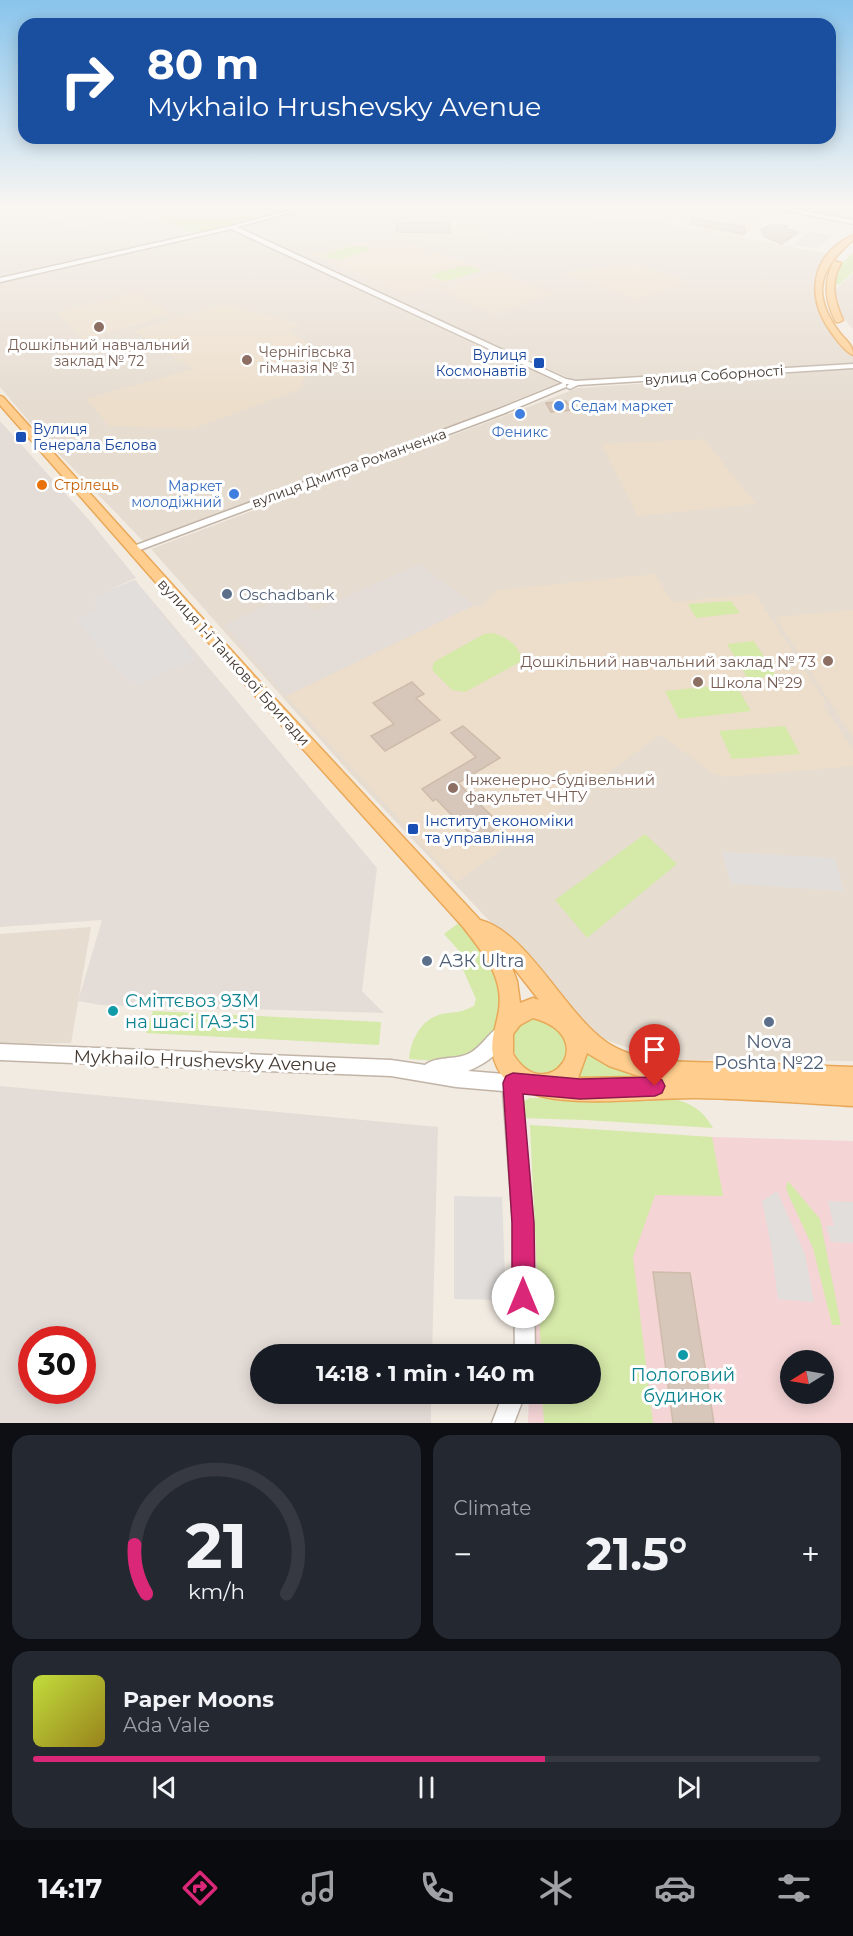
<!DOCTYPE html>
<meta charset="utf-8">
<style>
:root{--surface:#171b24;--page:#242831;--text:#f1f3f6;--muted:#9ea1a6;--line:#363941;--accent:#db2777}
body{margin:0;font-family:Montserrat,sans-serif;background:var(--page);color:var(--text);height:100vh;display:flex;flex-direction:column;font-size:22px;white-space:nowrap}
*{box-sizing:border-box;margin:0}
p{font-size:20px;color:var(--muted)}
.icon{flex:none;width:33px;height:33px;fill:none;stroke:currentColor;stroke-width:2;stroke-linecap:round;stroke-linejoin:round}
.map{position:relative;height:1423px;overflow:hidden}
.sheet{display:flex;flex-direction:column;gap:12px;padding:12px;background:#0d0f14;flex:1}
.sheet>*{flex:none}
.banner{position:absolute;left:18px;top:18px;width:818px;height:126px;border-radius:18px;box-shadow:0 3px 15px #0003;background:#1a4fa0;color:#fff;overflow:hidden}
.needle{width:39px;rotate:259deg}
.buttons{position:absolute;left:780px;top:1350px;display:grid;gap:12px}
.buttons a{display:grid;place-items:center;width:54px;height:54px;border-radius:50%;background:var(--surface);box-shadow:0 3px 15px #0003;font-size:30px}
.speed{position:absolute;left:18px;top:1326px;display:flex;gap:12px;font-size:30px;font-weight:700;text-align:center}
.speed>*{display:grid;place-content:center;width:78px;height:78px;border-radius:50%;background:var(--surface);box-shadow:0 3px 15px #0003;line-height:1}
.speed .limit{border:9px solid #d22;background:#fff;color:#111}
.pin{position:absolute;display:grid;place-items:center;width:51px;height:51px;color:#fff;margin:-62px -26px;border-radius:50% 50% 50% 0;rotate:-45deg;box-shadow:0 0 6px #0007}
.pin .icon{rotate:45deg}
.me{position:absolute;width:66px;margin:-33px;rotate:0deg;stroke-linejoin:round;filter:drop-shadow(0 0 4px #0008)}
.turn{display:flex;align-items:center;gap:21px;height:126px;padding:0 30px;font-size:27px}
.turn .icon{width:78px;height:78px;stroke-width:2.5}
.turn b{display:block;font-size:42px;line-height:51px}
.big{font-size:45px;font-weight:700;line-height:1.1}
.sheet .card{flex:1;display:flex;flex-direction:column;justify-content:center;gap:9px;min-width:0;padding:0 21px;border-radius:18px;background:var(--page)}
.sheet .dial{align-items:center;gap:0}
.dial svg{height:156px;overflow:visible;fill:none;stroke:var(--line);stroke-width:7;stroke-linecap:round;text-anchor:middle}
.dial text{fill:var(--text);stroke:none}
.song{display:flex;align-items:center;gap:18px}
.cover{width:72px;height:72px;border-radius:9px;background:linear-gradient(135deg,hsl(70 70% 55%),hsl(50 70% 35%))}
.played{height:6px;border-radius:3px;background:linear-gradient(90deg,var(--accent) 65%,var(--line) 65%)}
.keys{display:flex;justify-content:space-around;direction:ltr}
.heat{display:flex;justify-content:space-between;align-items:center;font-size:33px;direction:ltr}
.sheet .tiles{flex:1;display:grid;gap:12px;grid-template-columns:1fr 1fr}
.card:last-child{grid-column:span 2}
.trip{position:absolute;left:250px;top:1344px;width:351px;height:60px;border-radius:30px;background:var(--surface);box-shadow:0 3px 15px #0003;font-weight:700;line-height:60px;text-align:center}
.menu{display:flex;height:96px;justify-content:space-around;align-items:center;background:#090b0e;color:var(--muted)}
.menu .icon{width:42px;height:42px}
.menu .active{color:var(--accent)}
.menu b{font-size:27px;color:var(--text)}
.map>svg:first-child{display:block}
</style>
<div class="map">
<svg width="853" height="1423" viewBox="0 0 853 1423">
<rect width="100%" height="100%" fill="#f2ebe2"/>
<!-- residential -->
<g fill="#e6dcd0">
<polygon points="7,205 124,205 147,217 175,225 189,235 0,278 0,207"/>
<polygon points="318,205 570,205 830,254 817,271 818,302 843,345 853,355 853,363 575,381 236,227"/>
<polygon points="770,205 853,205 853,221"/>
<polygon points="232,228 263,244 560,382 433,434 143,541 38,432 0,387 0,282"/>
<polygon points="853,274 853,329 842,316 835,290"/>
<polygon points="853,369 853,1061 660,1060 599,1037 349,772 151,549 578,388"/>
<polygon points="91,927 71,1043 0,1044 0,934"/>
</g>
<!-- commercial -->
<g fill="#f6ddcb">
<polygon points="557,205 565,205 636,221 607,220 553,206"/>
<polygon points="570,205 748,205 775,210 742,237 672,224 689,214 670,223 644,221"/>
</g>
<!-- industrial -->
<g fill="#e4dcd7" fill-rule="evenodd">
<polygon points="0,421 90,521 136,578 109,590 135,580 377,868 362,991 384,1013 100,1005 78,1001 102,920 0,927"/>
<polygon points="419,564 475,605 286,696 224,625 294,592 314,611"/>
<path d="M0,1086L438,1127L432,1354H261V1394H431V1423H0ZM32,1340H82V1390H32Z"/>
</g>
<!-- education -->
<g fill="#ecdecb">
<polygon points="92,205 126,205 141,212 128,215 131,217 74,229 51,216"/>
<polygon points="422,214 487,229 488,233 395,237 392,224"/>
<polygon points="356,242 406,242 487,270 406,295 309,254"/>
<polygon points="640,265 688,282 636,300 564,272"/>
<polygon points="495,271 553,294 493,314 439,289"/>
<polygon points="138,292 171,314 83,340 57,313"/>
<polygon points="224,304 301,324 290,331 319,351 298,390 192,429 109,426 86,399 193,369 133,331"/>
<polygon points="704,439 756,504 638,516 601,444"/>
<polygon points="655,574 672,602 755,594 826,703 822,704 853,750 853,766 726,777 715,774 660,735 457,882 286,696 475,605 480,608 497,590"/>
<polygon points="853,610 853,737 775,617"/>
</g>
<!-- medical -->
<path fill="#f4d4d5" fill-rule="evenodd" d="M538,1132L853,1141V1423H528L529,1394H591V1354H530ZM790,1360H824V1394H790Z"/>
<!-- green -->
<g fill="#d5e9a8">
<polygon points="128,205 264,205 284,211 194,234"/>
<polygon points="354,246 367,247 370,250 339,260 325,257 329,253"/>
<polygon points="853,253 853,272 839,285 833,284 839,266"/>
<polygon points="463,266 477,268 480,271 447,281 432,277 436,273"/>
<polygon points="731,601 740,613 696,618 688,604"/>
<path d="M493,633C508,638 519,645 522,661L465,692L452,690L432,670L434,662L484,634Z"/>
<polygon points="754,641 776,676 748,679 727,644"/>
<polygon points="735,684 751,711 679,719 665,691"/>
<polygon points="785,726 800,754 732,759 719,731"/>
<polygon points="645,834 677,864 587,938 555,900"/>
<path d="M460,922C471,936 485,951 494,967C513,1001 498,1045 460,1058C445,1063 425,1060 409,1059C411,1038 423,1015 448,1013C462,1011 459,1013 474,1006L476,999L461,965V953L444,934Z"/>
<polygon points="153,1011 381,1022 379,1045 146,1033"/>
<path d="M531,1018L550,1020L568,1042L566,1060L552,1072C531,1076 513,1065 513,1042C513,1037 512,1033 516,1028C519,1024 526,1021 531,1018Z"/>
<path d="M585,1046L664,1079L572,1082C581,1070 584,1061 585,1046Z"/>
<path d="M529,1098L674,1099C692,1103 704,1112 713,1128L585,1120L519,1118L520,1104Z"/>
<polygon points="530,1125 712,1137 723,1196 655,1195 633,1257 653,1423 544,1423 542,1394 591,1394 591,1354 541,1354"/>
<polygon points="788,1181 820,1219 841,1325 832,1325 813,1248 789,1196 786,1188"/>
</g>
<!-- parking -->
<g fill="#e2dedb">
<polygon points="809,231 833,236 816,249 794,245"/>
<polygon points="135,580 196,659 136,685 116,668 76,619 94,612 97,607 91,599"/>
<polygon points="722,852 835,858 844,891 731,884"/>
<polygon points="777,1191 805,1254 814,1302 778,1299 771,1245 762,1201"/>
<polygon points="454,1196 502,1197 506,1300 454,1299"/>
<polygon points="828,1201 853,1202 853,1243 831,1242 826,1226 834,1226"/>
</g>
<!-- building -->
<g fill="#d7c7ba" stroke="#cfbbaa" stroke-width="1.5">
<polygon points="692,218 745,227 744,234 691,224"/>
<polygon points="410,222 449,222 451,233 397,232 396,224"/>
<polygon points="771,224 787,226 784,228 799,232 782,244 777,242 765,237 761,230"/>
<polygon points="566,401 572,410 551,412 546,403"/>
<polygon points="412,682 424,694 416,698 440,720 385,751 371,736 394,724 373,703"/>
<polygon points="463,726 500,758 458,783 501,825 477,841 436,799 433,801 422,789 476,757 451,733"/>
<polygon points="653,1272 690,1273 714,1423 673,1423"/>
</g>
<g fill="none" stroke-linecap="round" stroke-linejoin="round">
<defs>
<g id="minor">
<polygon points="310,205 317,205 237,227 566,379 576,381 853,364 853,368 578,385 570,389 566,387 569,384 566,384 566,387 505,413 137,551 131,551 131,547 499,409 563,383 231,229 0,282 0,278 231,226"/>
<polygon points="761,205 770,205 853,220 853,224"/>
<path d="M501,1026L507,1028L509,1034C501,1053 487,1063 468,1071L504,1074L511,1068L517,1071L519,1075L531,1078L534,1084L531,1090L521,1092L533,1223L535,1354H515L513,1223L503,1091L456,1087L391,1076L0,1060V1044L391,1060L425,1065C436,1056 455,1060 468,1054C482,1048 489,1031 501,1026Z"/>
<polygon points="503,1394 525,1394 514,1423 492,1423"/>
</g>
<g id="major">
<path d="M853,235V240C819,269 811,294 839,332C845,340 853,344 853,355C844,351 837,340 831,332C805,296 811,255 853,235Z"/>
<path d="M834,261L841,263C830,283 834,300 843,320L839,322H836C825,301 823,282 834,261Z"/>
<path d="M0,396L3,397L277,701L480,920C527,932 564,1012 606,1042C642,1067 697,1061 739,1063C777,1064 815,1066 853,1067V1106C802,1103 750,1099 699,1098C650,1097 586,1107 540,1096C525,1092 510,1087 501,1074C480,1042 504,1023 499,991C496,967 478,947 464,928L267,709L0,405ZM510,963L539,1000L533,998L520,1003L517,981ZM533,1018C604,1037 546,1109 513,1054V1034L520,1025ZM587,1053L609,1066L642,1077L578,1078Z"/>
</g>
</defs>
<!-- minor casing -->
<use href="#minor" stroke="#c1b4a7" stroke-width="3"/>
<!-- major casing -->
<use href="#major" stroke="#e9a859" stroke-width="3"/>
<!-- minor -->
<use href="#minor" fill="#fff" fill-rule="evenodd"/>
<!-- major -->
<use href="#major" fill="#ffce8e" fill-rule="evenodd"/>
</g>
<!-- sky -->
<linearGradient id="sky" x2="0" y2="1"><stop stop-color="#89c4ec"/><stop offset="0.51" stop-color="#f9f6f2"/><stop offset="1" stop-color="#f9f6f2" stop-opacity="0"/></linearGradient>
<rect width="853" height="404" fill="url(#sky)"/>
<!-- route -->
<polygon fill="#db2777" stroke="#8e194d" stroke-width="1.5" points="513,1073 580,1079 655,1077 662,1080 665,1086 662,1093 655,1096 580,1099 523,1094 534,1223 535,1297 531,1305 523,1308 515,1305 512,1297 512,1223 503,1083 506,1076"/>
<!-- markers -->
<g fill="#8d6e63" stroke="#fff" stroke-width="2">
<circle cx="99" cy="327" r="6"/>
<circle cx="247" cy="360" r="6"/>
<circle cx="828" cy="661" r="6"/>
<circle cx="698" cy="682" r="6"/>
<circle cx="453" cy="788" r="6"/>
</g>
<g fill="#1a4fb4" stroke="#fff" stroke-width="2">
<rect x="533" y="357" width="12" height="12" rx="3"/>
<rect x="15" y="431" width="12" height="12" rx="3"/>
<rect x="407" y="823" width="12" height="12" rx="3"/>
</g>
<g fill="#3f7fe0" stroke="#fff" stroke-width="2">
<circle cx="559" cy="406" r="6"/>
<circle cx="520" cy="414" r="6"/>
<circle cx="234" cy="494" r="6"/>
</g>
<circle fill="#e8710a" stroke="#fff" stroke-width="2" cx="42" cy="485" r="6"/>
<g fill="#5c6f8a" stroke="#fff" stroke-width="2">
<circle cx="227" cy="594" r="6"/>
<circle cx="427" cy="961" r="6"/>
<circle cx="769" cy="1022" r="6"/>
</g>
<g fill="#0f9aa8" stroke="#fff" stroke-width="2">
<circle cx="113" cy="1011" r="6"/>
<circle cx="683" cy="1355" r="6"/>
</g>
<g text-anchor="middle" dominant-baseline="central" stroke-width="6" stroke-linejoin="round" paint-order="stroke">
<!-- far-education labels -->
<g font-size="14" fill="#785e54" stroke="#fff">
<text x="99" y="345">Дошкільний навчальний<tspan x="99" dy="16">заклад № 72</tspan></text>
<text x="259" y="352" text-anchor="start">Чернігівська<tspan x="259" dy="16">гімназія № 31</tspan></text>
</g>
<!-- far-transit labels -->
<g font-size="14" fill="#164399" stroke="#fff" text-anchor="end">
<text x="527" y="355">Вулиця<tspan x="527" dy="16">Космонавтів</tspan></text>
<text x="33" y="429" text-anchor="start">Вулиця<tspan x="33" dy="16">Генерала Бєлова</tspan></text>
</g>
<!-- far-street labels -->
<g font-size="14" fill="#443a32" stroke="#fff">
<text transform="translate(714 375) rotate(-4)">вулиця Соборності</text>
<text transform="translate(349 468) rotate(-20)">вулиця Дмитра Романченка</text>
</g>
<!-- far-shop labels -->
<g font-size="14" fill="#366cbe" stroke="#fff" text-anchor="start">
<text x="571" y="406">Седам маркет</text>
<text x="520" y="432" text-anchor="middle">Феникс</text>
<text x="222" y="486" text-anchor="end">Маркет<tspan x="222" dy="16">молодіжний</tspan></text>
</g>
<!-- far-food labels -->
<g font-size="14" fill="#c56008" stroke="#fff" text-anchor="start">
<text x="54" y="485">Стрілець</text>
</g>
<!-- service labels -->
<g font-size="15" fill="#4e5e75" stroke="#fff" text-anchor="start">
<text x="239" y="594">Oschadbank</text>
</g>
<!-- education labels -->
<g font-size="15" fill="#785e54" stroke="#fff" text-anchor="start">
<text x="816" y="661" text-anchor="end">Дошкільний навчальний заклад № 73</text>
<text x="710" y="682">Школа №29</text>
<text x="465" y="779">Інженерно-будівельний<tspan x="465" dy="17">факультет ЧНТУ</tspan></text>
</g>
<!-- street labels -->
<g font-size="15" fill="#443a32" stroke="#fff">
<text transform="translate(234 662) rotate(48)">вулиця 1-ї Танкової Бригади</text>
</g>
<!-- transit labels -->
<g font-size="15" fill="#164399" stroke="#fff" text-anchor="start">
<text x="425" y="820">Інститут економіки<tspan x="425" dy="17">та управління</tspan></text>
</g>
<!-- near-service labels -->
<g font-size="18" fill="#4e5e75" stroke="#fff" text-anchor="start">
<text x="439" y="961">АЗК Ultra</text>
<text x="769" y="1042" text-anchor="middle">Nova<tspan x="769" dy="21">Poshta №22</tspan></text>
</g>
<!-- near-culture labels -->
<g font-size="18" fill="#0d838f" stroke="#fff" text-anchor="start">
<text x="125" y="1001">Сміттєвоз 93М<tspan x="125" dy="21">на шасі ГАЗ-51</tspan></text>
<text x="683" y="1375" text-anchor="middle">Пологовий<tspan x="683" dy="21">будинок</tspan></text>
</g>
<!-- near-street labels -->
<g font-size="18" fill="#443a32" stroke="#fff">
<text transform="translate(205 1061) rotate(2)">Mykhailo Hrushevsky Avenue</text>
</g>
</g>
</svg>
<div class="buttons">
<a><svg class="needle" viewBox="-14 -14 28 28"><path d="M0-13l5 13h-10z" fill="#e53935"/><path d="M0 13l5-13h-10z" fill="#9ea1a6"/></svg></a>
</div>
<div class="speed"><div class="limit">30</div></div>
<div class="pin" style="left:655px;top:1086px;background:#d93025"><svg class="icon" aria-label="arrive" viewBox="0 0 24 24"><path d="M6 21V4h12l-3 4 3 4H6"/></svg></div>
<svg class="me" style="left:523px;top:1297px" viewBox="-20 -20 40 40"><circle r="19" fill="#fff"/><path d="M0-13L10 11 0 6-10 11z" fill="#db2777"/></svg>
<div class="trip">14:18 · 1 min · 140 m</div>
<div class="banner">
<div class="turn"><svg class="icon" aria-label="right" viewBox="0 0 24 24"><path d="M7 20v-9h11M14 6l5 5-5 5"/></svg><div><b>80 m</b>Mykhailo Hrushevsky Avenue</div></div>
</div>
</div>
<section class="sheet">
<div class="tiles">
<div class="card dial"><svg viewBox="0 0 100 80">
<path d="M14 69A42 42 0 1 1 86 69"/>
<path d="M14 69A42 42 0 0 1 8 44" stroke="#db2777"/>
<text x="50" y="56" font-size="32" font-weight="700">21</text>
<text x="50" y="72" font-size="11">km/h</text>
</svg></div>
<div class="card"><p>Climate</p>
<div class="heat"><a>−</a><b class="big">21.5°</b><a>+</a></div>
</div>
<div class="card">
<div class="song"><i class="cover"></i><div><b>Paper Moons</b><p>Ada Vale</p></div></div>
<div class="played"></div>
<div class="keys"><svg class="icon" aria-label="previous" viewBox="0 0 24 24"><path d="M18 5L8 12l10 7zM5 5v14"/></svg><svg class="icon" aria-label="pause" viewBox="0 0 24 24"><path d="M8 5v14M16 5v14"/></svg><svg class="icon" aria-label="next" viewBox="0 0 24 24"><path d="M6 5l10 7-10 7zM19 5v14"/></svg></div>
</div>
</div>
</section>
<nav class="menu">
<b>14:17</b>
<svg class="icon active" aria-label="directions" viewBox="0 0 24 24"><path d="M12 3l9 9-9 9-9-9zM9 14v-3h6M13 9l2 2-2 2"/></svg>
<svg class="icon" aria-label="music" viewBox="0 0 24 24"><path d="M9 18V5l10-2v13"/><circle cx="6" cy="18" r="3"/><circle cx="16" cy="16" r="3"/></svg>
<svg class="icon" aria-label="phone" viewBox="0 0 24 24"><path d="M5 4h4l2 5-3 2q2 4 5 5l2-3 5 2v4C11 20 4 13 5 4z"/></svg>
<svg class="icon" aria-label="climate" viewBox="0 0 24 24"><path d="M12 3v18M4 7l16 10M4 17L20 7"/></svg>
<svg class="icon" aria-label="car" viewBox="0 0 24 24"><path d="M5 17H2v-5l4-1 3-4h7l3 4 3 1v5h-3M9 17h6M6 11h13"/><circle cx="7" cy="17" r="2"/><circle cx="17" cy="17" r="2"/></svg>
<svg class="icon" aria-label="filters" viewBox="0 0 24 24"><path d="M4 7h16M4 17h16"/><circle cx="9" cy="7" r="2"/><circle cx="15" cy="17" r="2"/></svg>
</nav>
